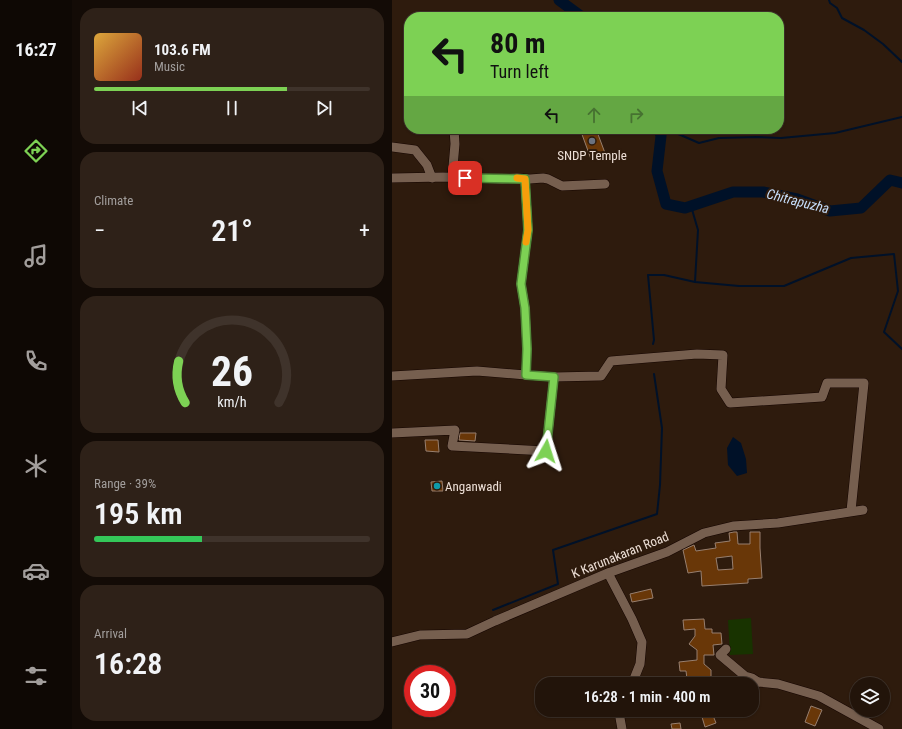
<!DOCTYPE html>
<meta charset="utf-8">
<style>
:root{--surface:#22140a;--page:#2e2118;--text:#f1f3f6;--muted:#a29e9c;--line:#3f332b;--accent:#7dd154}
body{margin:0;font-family:"Roboto Condensed",sans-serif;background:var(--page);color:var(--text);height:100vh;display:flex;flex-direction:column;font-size:15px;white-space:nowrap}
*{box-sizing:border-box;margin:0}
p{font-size:13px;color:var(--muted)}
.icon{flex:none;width:22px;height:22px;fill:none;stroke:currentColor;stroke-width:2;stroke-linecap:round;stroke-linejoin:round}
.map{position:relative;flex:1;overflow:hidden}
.drawer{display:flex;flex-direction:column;gap:8px;padding:8px;background:#130b06;width:320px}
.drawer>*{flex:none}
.hud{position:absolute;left:12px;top:12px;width:380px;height:122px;border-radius:16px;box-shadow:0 1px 3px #0004,0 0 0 1px var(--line);background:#7dd154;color:#111;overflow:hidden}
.controls{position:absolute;left:458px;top:677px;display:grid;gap:8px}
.controls a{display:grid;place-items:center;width:40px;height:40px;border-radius:50%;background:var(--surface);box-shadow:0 1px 3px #0004,0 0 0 1px var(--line);font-size:20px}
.speed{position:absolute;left:12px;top:665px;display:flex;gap:8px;font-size:20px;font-weight:700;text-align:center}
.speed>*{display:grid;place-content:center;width:52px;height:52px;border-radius:50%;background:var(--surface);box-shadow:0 1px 3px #0004,0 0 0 1px var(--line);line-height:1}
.speed .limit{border:6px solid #d22;background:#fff;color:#111}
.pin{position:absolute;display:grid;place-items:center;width:34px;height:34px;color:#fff;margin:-17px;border-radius:8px;box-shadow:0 2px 6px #0006}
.me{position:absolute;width:44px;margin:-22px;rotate:6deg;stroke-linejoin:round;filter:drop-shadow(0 0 3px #0008)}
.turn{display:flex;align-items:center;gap:14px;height:84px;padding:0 20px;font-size:18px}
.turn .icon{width:52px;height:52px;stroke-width:2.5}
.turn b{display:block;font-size:28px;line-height:34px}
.lanes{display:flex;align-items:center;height:38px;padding:0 20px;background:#0003;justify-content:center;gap:20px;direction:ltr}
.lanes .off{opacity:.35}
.big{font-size:30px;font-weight:600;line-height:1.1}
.drawer .tile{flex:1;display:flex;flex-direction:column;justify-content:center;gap:6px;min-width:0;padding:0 14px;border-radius:16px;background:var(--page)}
.drawer .dial{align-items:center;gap:0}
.dial svg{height:104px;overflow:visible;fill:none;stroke:var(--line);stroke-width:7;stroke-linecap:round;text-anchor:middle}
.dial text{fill:var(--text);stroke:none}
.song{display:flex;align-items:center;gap:12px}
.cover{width:48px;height:48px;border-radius:6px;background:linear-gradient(135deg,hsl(40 70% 55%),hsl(10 70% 35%))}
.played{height:4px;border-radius:2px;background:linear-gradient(90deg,var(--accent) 70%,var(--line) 70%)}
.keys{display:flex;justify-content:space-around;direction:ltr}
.heat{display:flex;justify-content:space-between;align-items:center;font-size:22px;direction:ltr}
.charge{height:6px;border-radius:3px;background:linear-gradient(90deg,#34c759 39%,var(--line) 0)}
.trip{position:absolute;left:143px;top:677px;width:224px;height:40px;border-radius:16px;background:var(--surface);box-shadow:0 1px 3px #0004,0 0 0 1px var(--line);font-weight:600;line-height:40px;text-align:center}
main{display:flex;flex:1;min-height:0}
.menu{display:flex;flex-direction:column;width:72px;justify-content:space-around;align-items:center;background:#0e0804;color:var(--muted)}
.menu .icon{width:28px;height:28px}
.menu .active{color:var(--accent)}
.menu b{font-size:18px;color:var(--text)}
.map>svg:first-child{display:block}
</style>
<main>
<nav class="menu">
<b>16:27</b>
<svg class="icon active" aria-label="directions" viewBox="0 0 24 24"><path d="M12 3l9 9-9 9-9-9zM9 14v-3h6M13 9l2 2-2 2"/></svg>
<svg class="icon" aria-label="music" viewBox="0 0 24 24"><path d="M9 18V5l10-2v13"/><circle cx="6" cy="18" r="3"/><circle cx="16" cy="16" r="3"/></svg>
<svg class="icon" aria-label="phone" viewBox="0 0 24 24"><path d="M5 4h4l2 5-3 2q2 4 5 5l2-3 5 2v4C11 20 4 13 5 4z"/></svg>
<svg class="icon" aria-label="climate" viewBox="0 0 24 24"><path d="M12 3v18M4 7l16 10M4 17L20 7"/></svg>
<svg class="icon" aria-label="car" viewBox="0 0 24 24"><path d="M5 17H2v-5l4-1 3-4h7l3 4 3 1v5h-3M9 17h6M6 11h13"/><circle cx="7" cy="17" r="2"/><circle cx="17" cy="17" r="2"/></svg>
<svg class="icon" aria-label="filters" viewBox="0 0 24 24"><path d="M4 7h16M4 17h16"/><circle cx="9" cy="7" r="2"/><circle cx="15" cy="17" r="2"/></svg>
</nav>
<section class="drawer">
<div class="tile">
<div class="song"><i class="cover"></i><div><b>103.6 FM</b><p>Music</p></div></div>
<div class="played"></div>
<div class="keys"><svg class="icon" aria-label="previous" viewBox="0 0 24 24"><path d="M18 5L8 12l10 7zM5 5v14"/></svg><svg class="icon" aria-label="pause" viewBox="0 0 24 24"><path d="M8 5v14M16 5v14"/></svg><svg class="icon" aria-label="next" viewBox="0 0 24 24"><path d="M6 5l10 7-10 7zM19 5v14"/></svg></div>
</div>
<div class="tile"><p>Climate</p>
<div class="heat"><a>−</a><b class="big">21°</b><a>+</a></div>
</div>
<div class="tile dial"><svg viewBox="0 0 100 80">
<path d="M14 69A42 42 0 1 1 86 69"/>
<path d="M14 69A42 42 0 0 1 9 37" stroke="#7dd154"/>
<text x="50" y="56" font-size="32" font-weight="700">26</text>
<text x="50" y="72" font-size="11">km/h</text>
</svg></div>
<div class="tile"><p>Range · 39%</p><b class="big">195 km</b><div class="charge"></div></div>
<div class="tile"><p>Arrival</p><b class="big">16:28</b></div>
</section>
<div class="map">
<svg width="510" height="729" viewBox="0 0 510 729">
<rect width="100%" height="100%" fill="#2e1b0d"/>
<!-- green -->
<polygon fill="#183300" points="359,618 361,654 338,655 336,620"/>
<!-- water -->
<polygon fill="#001128" points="341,437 349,443 354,459 355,473 345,476 336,465 335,448"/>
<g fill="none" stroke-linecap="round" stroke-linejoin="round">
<!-- stream -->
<g stroke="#001128" stroke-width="2">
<polyline points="437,0 438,3 445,8 450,18 472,30 491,44 510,62"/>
<polyline points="268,133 284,133 307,143 327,138 365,137 389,138 443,133 510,117"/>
<polyline points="299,206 306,230 303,282 347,286 392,286 459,258 502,254 506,291 492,332 510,349"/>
<polyline points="261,344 262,340 256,275 272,275 303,282"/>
<polyline points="101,610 166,584 161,550 265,514 268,485 270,428 262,374"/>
</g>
<!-- river -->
<g stroke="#001128" stroke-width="11">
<polyline points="167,0 190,17"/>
<polyline points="267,129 269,136 265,171 274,204 293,208 341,192 371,192 405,199 438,211 469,208 498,180 510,183"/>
</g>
</g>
<!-- building -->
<g fill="#693708" stroke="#977f6f" fill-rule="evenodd">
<polygon points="188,129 204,129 213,153 199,159"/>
<polygon points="68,433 84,433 83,441 67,440"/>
<polygon points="33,440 46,440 47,452 34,451"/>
<polygon points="50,481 51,491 40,491 39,482"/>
<path d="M342,532H345L346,544H358V532H368V548L370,578L356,579V583L310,586L309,571L296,573L291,550L302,545L304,551L324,548L323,543L338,541L337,533ZM340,556L341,569L326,570L324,558Z"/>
<polygon points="259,589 261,598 240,602 238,594"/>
<polygon points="312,619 313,629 320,629 320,633 329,633 330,644 321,645 322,655 312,655 312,664 319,670 319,678 315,682 300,683 299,678 295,679 294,671 288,671 287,662 305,660 305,650 297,644 303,636 303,629 292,630 291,620"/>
<polygon points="419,706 430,710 423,726 413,722"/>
<polygon points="339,710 351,710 352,714 340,716"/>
<polygon points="320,713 324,723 313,727 310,717"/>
<polygon points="288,723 289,729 280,729 279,724"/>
</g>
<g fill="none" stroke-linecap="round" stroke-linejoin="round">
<defs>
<g id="minor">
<polyline points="0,147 23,150 35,165 40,178"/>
<polyline points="0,178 51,177 110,179 125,178 138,179 151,178 156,179 170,186 213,184"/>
<polyline points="60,178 63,144 62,129"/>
<polyline points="133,179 136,230 129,284 133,308 135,349 134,375 162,377"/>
<polyline points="0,376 85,371 134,375"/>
<polyline points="0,433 63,430 60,446 154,451 162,377 209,376 219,361 305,354 331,355 329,389 338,403 430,397 435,383 472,383 459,511"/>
<polyline points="216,573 240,619 250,642 248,664 240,684"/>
<polyline points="0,642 28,635 75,634 103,621 216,573 275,552 312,533 341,526 386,523 471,510"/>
<polyline points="334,649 328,655 353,676 360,678 366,682"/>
<polyline points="360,686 366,682 386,684 427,696 487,729"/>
<polyline points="230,729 228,718 231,710"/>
</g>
</defs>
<!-- minor casing -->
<use href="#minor" stroke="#150500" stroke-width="10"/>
<!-- minor -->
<use href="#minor" stroke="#765f4f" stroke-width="9"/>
</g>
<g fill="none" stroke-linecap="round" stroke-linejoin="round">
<defs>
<polyline id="route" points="73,178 133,179 136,230 129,284 133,308 135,349 134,375 162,377 154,451"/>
</defs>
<!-- route casing -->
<use href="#route" stroke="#518837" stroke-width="10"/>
<!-- route -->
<use href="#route" stroke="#7dd154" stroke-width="7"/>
<!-- slow -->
<polyline stroke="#f59e0b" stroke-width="7" points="125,178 133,179 136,230 134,242"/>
</g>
<!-- markers -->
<circle fill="#6b7280" stroke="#2e1b0d" stroke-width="1.5" cx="200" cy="141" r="4"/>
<circle fill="#0f9aa8" stroke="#2e1b0d" stroke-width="1.5" cx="45" cy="486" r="4"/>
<g text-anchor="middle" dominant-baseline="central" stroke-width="4" stroke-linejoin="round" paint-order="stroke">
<!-- poi labels -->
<g font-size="13" fill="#eddfd6" stroke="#2e1b0d">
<text x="200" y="155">SNDP Temple</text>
<text x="53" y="486" text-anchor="start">Anganwadi</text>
</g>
<!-- street labels -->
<g font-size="13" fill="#eddfd6" stroke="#2e1b0d">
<text transform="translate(228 555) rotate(-22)">K Karunakaran Road</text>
</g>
<!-- water labels -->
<g font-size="14" font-style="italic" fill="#c7dffc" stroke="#2e1b0d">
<text transform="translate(406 201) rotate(14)">Chitrapuzha</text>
</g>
</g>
</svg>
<div class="controls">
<a><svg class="icon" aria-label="layers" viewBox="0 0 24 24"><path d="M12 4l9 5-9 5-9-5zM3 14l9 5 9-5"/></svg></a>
</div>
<div class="speed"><div class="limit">30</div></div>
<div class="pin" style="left:73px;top:178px;background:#d93025"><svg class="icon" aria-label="arrive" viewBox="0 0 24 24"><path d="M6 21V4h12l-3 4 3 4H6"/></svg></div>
<svg class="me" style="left:154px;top:451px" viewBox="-20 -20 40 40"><path d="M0-17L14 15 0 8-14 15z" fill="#7dd154" stroke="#fff" stroke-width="4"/></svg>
<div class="trip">16:28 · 1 min · 400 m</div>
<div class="hud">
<div class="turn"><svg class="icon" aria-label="left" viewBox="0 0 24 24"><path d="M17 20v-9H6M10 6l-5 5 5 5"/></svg><div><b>80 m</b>Turn left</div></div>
<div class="lanes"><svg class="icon" aria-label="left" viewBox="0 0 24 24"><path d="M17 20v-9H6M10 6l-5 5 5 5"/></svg><svg class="icon off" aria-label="ahead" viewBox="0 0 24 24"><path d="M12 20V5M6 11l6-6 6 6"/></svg><svg class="icon off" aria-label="right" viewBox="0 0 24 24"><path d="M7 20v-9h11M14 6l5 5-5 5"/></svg></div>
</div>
</div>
</main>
